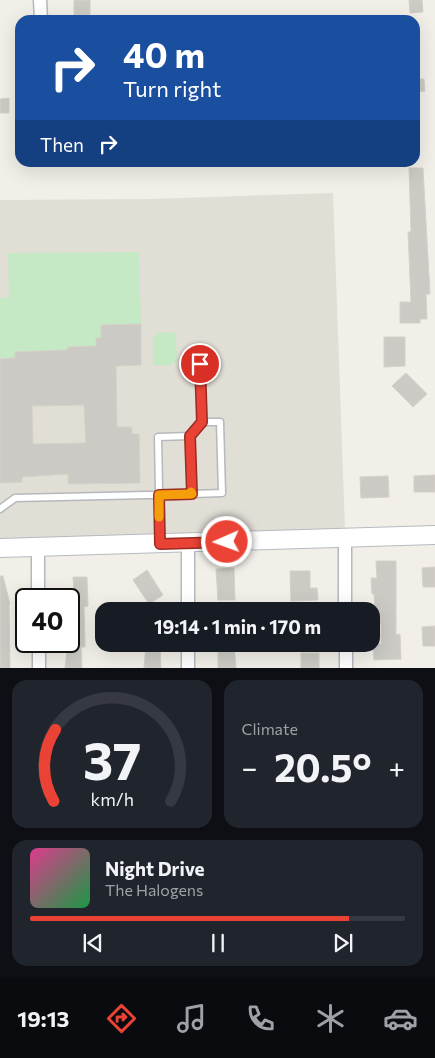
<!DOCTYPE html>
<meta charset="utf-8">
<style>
:root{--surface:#171b24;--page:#20242c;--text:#f1f3f6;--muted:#9ea1a6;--line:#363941;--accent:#ea4335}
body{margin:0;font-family:Commissioner,sans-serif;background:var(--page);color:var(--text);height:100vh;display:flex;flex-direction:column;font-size:19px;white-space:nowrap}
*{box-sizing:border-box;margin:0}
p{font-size:16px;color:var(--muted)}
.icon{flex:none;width:28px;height:28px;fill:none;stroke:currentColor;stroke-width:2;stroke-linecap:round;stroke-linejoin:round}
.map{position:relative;height:668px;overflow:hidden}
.sheet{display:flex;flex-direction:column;gap:12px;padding:12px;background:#0d0f14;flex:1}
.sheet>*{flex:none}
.banner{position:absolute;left:15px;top:15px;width:405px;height:152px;border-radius:15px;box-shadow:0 5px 20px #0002;background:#1a4fa0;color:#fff;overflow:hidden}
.speed{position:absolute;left:15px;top:588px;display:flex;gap:10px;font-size:25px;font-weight:700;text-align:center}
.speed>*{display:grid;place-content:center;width:65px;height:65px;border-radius:50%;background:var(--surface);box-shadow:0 5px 20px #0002;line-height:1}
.speed .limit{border:2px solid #111;border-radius:8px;background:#fff;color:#111}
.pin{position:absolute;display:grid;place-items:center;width:42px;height:42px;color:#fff;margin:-21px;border:2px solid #fff;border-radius:50%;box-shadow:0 1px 5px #0007}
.me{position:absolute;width:55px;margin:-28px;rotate:268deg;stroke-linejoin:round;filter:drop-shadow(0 0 4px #0008)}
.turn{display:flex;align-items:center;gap:18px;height:105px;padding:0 25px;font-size:22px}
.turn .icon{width:65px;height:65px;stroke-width:2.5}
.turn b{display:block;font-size:35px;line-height:42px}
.then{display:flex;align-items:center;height:48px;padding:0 25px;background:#0003;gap:10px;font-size:19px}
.big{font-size:38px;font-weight:700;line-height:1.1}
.sheet .card{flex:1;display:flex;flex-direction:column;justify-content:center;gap:8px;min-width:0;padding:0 18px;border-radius:15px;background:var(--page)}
.sheet .dial{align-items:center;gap:0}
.dial svg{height:130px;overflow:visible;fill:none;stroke:var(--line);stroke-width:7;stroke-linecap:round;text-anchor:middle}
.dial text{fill:var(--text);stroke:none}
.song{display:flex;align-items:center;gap:15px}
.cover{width:60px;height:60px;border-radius:8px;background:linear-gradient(135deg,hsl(330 70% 55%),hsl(140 70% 35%))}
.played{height:5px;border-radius:2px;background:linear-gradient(90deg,var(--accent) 85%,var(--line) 85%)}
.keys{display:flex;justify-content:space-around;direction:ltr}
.heat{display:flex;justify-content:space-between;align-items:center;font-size:28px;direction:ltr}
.sheet .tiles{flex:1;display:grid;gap:12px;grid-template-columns:1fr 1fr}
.card:last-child{grid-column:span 2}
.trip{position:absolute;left:95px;top:602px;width:285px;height:50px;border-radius:15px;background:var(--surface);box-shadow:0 5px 20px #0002;font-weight:700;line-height:50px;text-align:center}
.dock{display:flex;height:80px;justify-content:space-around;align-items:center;background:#090b0e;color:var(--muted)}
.dock .icon{width:35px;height:35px}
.dock .on{color:var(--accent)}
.dock b{font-size:22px;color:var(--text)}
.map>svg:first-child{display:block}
</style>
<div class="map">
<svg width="435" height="668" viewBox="0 0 435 668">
<rect width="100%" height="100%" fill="#f1efe8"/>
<!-- education -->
<polygon fill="#e1ded6" points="333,193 345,531 0,540 0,200 151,199"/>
<!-- green -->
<g fill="#c5e8c5">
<polygon points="139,252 141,324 102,325 101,338 96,346 68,347 67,350 15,352 15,358 0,358 0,298 9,297 8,253"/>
<polygon points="159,332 176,333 177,361 168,366 153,365 153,337"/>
</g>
<!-- building -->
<g fill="#cccac5" stroke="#d6d1c6" fill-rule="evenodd">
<rect x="74" y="0" width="16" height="15"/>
<polygon points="409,0 422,0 423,12 410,13"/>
<polygon points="415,79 424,79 425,91 415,92"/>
<polygon points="9,98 9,113 0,113 0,99"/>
<polygon points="409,168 423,168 430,294 426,294 427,319 420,319 420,323 400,323 400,302 411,302 408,232 411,232"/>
<path d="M141,324V365L116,366L117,427H132V434H139L140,483L68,484V474L22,477V482L0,483V359L15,358V352L67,350L68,347L96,346V338H101V325ZM84,405L86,443L33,444L32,406Z"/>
<polygon points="384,337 405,337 405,366 384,367"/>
<polygon points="406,373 427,394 413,407 392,386"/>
<polygon points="435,475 435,492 414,492 414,476"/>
<polygon points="388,476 389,497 361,498 360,477"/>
<polygon points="376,561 396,561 396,635 400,634 401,659 374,660 373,644 381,644 381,624 376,625 374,594 372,594 371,578 377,578"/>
<polygon points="435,567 435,587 423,587 422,568"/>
<polygon points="234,568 235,600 218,600 216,569"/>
<polygon points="147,570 163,595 149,604 133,580"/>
<polygon points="290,571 310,571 310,588 317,588 318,600 291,601"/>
<polygon points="0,576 3,576 10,604 9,605 10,668 0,668"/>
<polygon points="73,577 87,577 88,606 84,607 85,647 81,647 82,668 65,668 70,623 69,593 74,592"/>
<polygon points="435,626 435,646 423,646 422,627"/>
<polygon points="146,644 160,644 161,668 144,668"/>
<polygon points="218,644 234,644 236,668 218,668"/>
<rect x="301" y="653" width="18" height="15"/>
</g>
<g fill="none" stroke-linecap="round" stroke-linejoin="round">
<defs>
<g id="lane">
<polyline points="200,364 202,422"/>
<polyline points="190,436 202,422 220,422 222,493 192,494"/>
<polyline points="0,509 15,498 192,494 190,436 158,437 160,543"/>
</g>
<g id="street">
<polyline points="40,0 41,20"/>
<polyline points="345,538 345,611"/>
<polyline points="188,544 188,611"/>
<polyline points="38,547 38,599"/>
<polyline points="39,641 39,668"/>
<polyline points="188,644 188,668"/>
<polyline points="346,644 346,668"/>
</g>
<polyline id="secondary" points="0,548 435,535"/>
</defs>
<!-- lane casing -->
<use href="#lane" stroke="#b5b8bc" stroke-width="9"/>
<!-- street casing -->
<use href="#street" stroke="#b5b8bc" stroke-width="15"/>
<!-- secondary casing -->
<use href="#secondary" stroke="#b6babf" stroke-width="20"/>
<!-- lane -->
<use href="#lane" stroke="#fff" stroke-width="6"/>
<!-- street -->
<use href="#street" stroke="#fff" stroke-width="12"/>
<!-- secondary -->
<use href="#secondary" stroke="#fff" stroke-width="18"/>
</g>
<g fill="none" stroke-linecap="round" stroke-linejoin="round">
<defs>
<polyline id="route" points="200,364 202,422 190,436 192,494 159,495 160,544 227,542"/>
</defs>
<!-- route casing -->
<use href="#route" stroke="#982c22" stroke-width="12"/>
<!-- route -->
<use href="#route" stroke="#ea4335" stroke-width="9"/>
<!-- slow -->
<polyline stroke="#f59e0b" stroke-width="9" points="159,517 159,495 192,494 191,492"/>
</g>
</svg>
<div class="speed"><div class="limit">40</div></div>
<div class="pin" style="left:200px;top:364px;background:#d93025"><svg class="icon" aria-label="arrive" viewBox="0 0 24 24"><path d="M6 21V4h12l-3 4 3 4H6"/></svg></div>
<svg class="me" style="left:227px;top:542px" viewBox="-20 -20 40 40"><circle r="17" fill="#ea4335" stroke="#fff" stroke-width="3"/><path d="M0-11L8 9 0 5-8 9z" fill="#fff"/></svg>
<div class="trip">19:14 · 1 min · 170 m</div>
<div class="banner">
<div class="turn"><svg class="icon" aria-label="right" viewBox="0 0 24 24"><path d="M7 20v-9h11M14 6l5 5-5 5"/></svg><div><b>40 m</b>Turn right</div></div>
<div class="then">Then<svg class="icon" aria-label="right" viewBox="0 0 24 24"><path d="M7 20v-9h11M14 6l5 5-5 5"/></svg></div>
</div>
</div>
<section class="sheet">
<div class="tiles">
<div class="card dial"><svg viewBox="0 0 100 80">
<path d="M14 69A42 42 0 1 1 86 69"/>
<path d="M14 69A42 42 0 0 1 15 25" stroke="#ea4335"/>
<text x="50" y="56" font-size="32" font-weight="700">37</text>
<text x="50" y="72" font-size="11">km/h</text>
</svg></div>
<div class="card"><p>Climate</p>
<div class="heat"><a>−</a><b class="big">20.5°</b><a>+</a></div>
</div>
<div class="card">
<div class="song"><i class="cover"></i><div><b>Night Drive</b><p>The Halogens</p></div></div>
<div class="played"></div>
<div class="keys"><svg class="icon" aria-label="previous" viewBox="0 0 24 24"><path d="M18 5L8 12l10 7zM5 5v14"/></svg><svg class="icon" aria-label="pause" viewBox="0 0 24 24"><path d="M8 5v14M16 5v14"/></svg><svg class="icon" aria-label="next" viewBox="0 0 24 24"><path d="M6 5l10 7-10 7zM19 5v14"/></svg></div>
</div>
</div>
</section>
<nav class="dock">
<b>19:13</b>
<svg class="icon on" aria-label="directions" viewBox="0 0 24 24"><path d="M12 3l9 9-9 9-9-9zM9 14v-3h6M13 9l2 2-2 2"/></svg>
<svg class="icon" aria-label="music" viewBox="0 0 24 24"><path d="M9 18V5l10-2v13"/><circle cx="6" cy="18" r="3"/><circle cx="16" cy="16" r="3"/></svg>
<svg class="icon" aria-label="phone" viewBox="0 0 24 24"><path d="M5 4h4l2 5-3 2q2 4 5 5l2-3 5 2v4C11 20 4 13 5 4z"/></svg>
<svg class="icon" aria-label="climate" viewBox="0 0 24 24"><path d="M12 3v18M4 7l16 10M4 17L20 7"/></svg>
<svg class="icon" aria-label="car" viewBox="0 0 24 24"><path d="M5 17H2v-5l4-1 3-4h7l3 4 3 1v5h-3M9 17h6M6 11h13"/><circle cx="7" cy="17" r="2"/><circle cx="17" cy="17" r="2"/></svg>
</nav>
